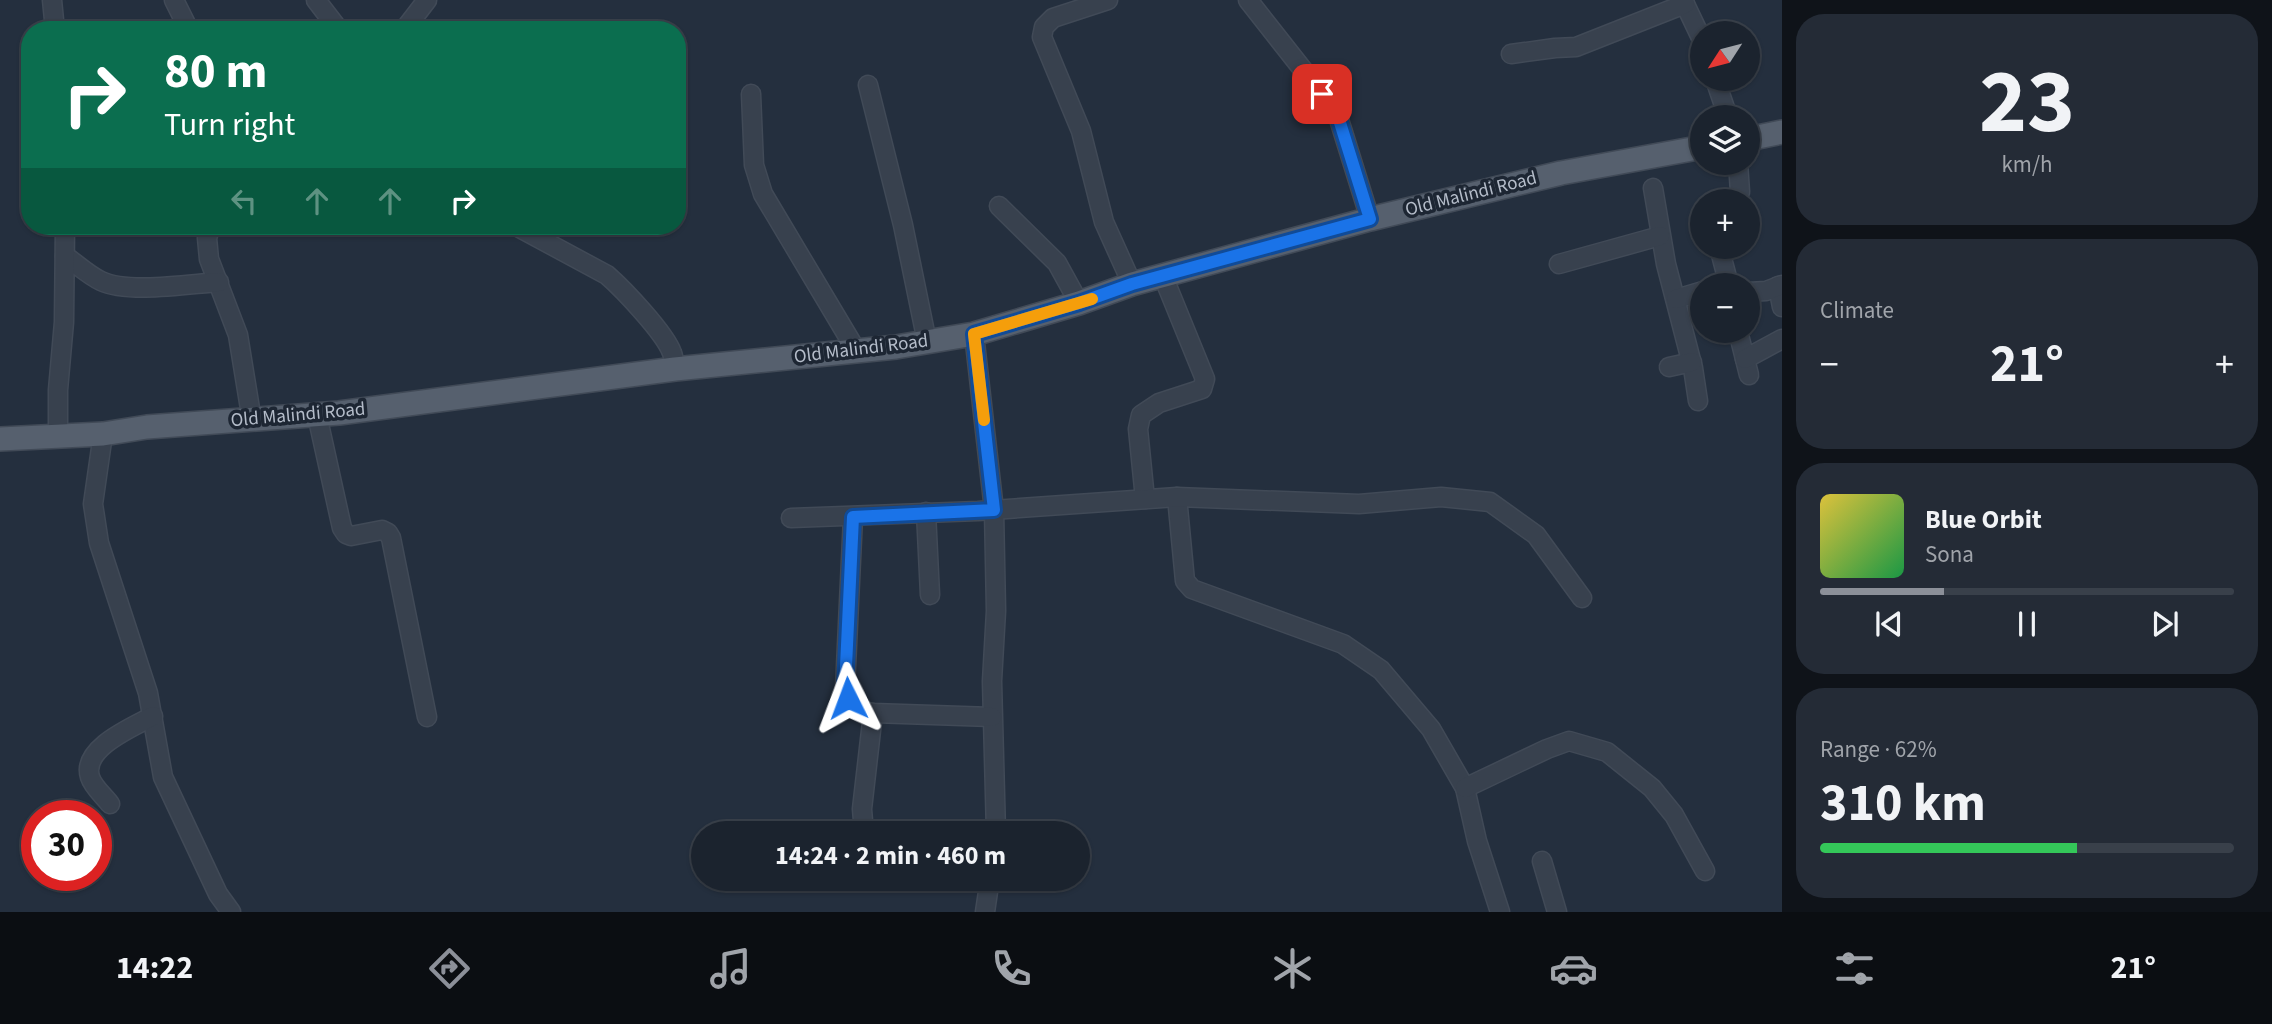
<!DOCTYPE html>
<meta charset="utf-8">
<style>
:root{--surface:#1b232e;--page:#242b36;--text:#f1f3f6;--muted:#a0a4aa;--line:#39404a;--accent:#8c9099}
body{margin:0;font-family:"Source Sans 3",sans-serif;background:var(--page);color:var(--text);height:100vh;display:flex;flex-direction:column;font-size:26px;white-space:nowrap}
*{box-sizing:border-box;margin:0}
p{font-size:23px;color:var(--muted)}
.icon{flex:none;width:38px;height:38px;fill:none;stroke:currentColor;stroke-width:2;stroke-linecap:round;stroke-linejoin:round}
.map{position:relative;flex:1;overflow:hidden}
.drawer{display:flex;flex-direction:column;gap:14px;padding:14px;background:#0f1319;width:490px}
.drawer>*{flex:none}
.hud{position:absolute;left:21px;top:21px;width:665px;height:214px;border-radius:28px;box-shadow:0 2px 5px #0004,0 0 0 2px var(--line);background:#0b6e4f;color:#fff;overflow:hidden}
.needle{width:46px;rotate:234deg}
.controls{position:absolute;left:1690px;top:21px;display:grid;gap:14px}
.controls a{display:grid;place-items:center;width:70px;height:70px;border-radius:50%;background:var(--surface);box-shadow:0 2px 5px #0004,0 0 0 2px var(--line);font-size:35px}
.speed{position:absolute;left:21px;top:800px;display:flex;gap:14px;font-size:35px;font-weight:700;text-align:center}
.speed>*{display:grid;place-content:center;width:91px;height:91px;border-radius:50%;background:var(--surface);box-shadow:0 2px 5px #0004,0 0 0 2px var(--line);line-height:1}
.speed .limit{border:10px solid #d22;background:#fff;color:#111}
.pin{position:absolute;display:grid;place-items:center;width:60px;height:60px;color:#fff;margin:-30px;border-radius:14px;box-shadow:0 4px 10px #0006}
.me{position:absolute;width:77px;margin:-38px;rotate:357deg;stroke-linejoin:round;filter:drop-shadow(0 0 5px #0008)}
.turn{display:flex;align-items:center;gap:24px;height:147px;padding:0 28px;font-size:32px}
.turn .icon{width:91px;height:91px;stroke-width:2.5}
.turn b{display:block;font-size:49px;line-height:60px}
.lanes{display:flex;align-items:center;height:66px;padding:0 28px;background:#0003;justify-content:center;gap:35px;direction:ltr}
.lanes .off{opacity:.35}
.big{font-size:52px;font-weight:700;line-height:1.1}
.drawer .tile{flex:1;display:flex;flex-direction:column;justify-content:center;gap:10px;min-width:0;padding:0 24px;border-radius:28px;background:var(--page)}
.drawer .dial{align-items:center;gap:0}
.dial b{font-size:91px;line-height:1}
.song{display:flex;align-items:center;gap:21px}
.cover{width:84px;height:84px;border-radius:10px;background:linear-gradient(135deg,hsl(50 70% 55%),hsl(140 70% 35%))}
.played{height:7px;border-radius:4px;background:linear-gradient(90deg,var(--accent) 30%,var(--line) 30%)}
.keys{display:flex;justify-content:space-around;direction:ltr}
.heat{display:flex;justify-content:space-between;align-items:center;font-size:38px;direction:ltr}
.charge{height:10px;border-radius:5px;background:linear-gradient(90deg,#34c759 62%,var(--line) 0)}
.trip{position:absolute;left:691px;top:821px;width:399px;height:70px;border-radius:35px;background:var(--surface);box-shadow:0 2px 5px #0004,0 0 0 2px var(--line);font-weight:700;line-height:70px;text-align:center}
.menu{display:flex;height:112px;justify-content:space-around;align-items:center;background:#0b0e12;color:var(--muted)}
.menu .icon{width:49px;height:49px}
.menu .on{color:var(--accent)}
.menu b{font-size:32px;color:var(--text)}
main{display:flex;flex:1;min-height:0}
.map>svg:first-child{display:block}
</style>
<main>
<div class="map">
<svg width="1782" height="912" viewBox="0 0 1782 912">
<rect width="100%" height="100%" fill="#242f3e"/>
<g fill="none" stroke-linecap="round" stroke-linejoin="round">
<defs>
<g id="minor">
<polyline points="52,0 55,30"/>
<polyline points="174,0 189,30"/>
<polyline points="316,0 339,30"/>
<polyline points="1108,0 1053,18 1044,27 1042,37 1081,131 1104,222 1132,284"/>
<polyline points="1248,0 1337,113 1370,219"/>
<polyline points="1683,0 1703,42"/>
<polyline points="404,30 427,0"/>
<polyline points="1511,54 1555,48 1576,47 1685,4"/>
<polyline points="1715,79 1728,117"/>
<polyline points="868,85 903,225 927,342"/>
<polyline points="751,94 754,165 763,194 856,350"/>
<polyline points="1653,188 1666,264 1693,368 1698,401"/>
<polyline points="1735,201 1740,192 1738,163"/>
<polyline points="999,206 1057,263 1079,303"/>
<polyline points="211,226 207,238 209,259 238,335 252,421"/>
<path d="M516,226L607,275C623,289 665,333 672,353C674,358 674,364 675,369"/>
<polyline points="1719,247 1729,285"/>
<path d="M65,256C77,264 88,275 101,281C128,294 189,284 219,282"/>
<polyline points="1559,264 1660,236"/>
<polyline points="1778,286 1782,307"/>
<polyline points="1748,292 1766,291 1782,285"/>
<polyline points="1676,299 1703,291"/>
<polyline points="1738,331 1749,375"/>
<polyline points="974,334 994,510 996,611 992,681 996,833"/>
<polyline points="1745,359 1782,339"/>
<polyline points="1669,367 1692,362"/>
<polyline points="317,415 342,528 346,534 351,536 382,530 388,533 391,538 427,717"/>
<polyline points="103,434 93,504 99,543 148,693 163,777 218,894 231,912"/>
<polyline points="58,435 58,390 64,322 65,226"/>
<polyline points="1177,497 1185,581 1192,589 1343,644 1381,670 1431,729 1465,788 1477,841 1500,912"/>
<polyline points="1145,499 1138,429 1141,415 1159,403 1202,389 1205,379 1163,276"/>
<polyline points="926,512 930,595"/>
<path d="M853,517L845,688C850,705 856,710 873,713L992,717"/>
<polyline points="791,518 978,511 1177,497 1359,504 1441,497 1490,502 1536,535 1582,598"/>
<polyline points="1465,788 1547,749 1569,741 1607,752 1652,788 1674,815 1705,871"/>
<path d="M110,804C104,796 93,787 90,777C81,748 133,727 153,716"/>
<polyline points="864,833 862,809 873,713"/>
<polyline points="1542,861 1557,912"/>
<polyline points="985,912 990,878"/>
</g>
<g id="major">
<polyline points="1748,139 1782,132"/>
<polyline points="0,439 103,434 147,427 339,413 675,369 896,347 974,334 1079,303 1132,284 1370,219 1561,173 1703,147"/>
</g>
</defs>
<!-- minor casing -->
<use href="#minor" stroke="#414a57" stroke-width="21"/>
<!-- major casing -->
<use href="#major" stroke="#414a57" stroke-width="26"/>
<!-- minor -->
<use href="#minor" stroke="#38414e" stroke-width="18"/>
<!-- major -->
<use href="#major" stroke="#56606e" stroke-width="23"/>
</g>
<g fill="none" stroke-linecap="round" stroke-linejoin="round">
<defs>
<polyline id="route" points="848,698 845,688 853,517 994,510 974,334 1079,303 1132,284 1370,219 1337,113 1322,94"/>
</defs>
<!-- route casing -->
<use href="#route" stroke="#114b97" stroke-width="18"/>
<!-- route -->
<use href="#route" stroke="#1a73e8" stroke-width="12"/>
<!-- slow -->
<polyline stroke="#f59e0b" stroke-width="12" points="984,420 974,334 1092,299"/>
</g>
<g text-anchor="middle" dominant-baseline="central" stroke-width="7" stroke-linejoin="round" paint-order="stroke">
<!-- street labels -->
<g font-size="19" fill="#b4bcc9" stroke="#1d2633">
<text transform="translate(1471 194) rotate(-14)">Old Malindi Road</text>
<text transform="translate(861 349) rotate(-7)">Old Malindi Road</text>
<text transform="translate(298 415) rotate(-5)">Old Malindi Road</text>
</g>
</g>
</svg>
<div class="controls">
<a><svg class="needle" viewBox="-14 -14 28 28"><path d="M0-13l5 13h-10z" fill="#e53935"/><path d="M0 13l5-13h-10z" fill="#a0a4aa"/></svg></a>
<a><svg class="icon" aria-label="layers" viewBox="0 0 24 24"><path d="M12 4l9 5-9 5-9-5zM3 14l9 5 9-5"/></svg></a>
<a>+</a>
<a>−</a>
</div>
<div class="speed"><div class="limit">30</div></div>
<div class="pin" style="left:1322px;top:94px;background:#d93025"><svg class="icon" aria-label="arrive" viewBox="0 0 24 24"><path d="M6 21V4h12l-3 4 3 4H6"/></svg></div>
<svg class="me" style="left:848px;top:698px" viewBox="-20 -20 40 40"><path d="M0-17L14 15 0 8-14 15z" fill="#1a73e8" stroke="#fff" stroke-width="4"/></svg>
<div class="trip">14:24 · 2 min · 460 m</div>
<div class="hud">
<div class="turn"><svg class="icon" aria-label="right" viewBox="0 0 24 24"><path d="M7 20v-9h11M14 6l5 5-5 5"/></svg><div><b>80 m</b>Turn right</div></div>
<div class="lanes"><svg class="icon off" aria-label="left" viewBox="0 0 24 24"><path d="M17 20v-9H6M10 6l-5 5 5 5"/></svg><svg class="icon off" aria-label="ahead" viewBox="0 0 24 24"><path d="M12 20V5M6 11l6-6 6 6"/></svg><svg class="icon off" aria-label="ahead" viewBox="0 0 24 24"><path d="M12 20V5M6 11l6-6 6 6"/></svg><svg class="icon" aria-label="right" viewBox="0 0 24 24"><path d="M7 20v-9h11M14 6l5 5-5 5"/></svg></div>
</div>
</div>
<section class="drawer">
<div class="tile dial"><b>23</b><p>km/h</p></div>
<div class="tile"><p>Climate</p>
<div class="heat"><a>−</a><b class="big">21°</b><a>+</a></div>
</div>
<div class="tile">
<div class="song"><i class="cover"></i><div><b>Blue Orbit</b><p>Sona</p></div></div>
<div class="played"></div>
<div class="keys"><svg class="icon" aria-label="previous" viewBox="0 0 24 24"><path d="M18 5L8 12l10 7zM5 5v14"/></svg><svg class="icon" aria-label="pause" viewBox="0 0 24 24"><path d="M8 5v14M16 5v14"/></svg><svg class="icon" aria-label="next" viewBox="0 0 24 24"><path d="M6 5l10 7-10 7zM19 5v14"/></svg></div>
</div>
<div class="tile"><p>Range · 62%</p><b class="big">310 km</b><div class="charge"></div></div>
</section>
</main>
<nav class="menu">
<b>14:22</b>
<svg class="icon on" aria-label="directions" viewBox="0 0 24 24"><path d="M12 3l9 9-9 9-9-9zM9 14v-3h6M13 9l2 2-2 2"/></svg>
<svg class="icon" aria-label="music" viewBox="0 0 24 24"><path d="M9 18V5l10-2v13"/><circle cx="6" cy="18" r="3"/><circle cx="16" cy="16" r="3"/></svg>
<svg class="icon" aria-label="phone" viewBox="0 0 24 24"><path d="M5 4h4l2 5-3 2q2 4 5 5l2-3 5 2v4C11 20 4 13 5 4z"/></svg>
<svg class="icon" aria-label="climate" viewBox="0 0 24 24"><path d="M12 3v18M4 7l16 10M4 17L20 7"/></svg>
<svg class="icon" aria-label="car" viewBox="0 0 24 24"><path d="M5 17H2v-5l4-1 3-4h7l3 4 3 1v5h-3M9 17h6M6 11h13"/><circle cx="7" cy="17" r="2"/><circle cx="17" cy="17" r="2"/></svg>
<svg class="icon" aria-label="filters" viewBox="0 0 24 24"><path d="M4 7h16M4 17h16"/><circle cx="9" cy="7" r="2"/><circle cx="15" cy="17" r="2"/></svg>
<b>21°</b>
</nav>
